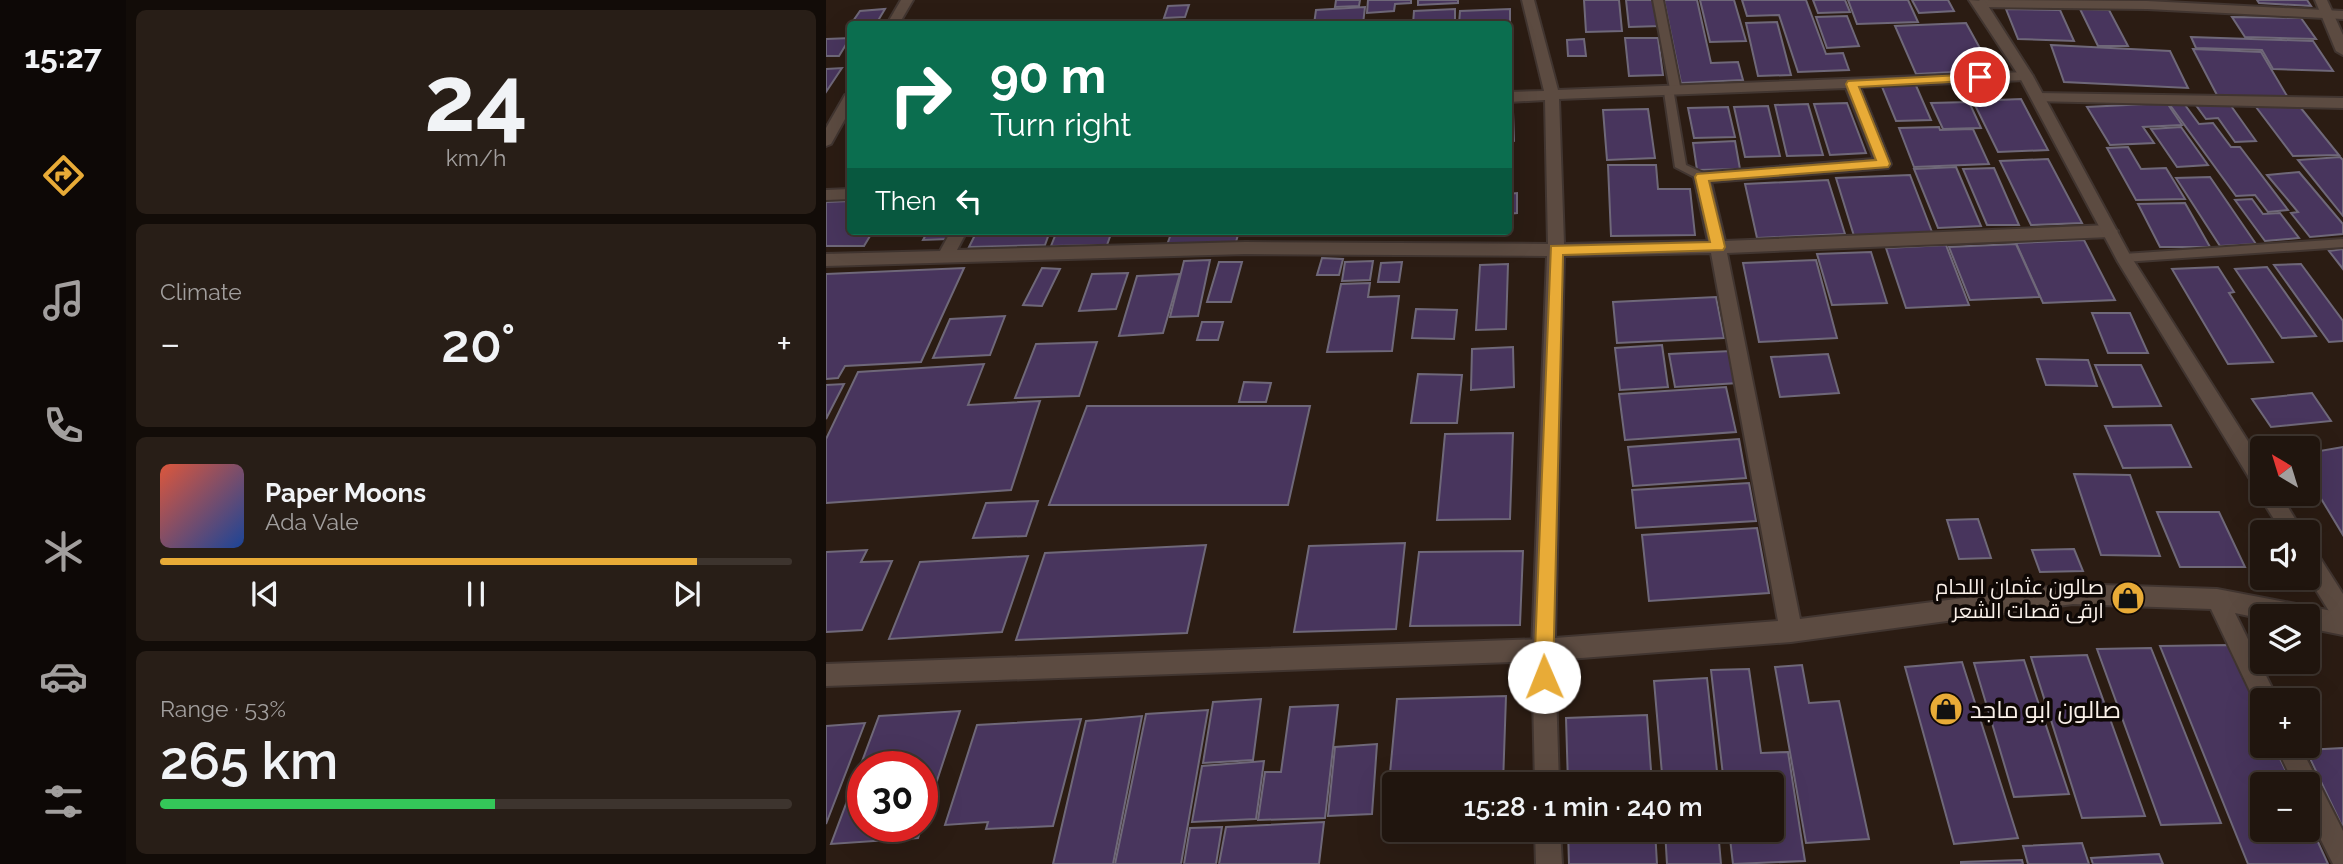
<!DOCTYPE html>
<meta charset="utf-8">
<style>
:root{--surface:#20150e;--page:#281e17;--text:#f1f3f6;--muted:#a29f9e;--line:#3d342e;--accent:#e8ab37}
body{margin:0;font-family:Raleway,Cairo,sans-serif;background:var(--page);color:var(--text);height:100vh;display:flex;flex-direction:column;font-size:26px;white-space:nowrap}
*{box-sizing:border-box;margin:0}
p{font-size:23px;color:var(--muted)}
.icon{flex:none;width:38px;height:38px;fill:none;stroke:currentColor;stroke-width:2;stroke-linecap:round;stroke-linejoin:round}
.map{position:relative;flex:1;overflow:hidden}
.drawer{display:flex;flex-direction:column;gap:10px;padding:10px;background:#120c08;width:700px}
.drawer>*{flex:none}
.top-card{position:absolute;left:21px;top:21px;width:665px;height:214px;border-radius:7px;box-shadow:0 7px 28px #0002,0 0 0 2px var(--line);background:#0b6e4f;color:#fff;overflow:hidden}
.needle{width:46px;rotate:322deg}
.fabs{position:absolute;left:1424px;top:436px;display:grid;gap:14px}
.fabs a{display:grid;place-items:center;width:70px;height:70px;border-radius:7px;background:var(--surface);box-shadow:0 7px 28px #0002,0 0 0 2px var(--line);font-size:35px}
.speed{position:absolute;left:21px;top:751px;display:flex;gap:14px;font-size:35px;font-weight:700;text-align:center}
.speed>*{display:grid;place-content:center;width:91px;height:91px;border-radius:50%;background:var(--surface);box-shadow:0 7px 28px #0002,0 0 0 2px var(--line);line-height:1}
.speed .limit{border:10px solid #d22;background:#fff;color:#111}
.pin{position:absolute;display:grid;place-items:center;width:60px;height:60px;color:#fff;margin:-30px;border:4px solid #fff;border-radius:50%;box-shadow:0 2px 7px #0007}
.me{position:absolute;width:77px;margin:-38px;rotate:359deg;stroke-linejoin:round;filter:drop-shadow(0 0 5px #0008)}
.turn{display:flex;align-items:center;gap:24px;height:147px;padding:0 28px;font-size:32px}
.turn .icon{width:91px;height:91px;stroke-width:2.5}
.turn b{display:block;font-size:49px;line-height:60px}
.then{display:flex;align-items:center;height:66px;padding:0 28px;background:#0003;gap:14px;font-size:26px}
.big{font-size:52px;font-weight:600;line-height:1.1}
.drawer .tile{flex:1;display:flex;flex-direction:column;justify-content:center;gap:10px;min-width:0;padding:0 24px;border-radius:10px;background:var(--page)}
.drawer .dial{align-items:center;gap:0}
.dial b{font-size:91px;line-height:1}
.song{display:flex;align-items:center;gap:21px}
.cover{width:84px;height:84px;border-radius:10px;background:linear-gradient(135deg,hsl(10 70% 55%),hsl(220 70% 35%))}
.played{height:7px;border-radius:4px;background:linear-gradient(90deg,var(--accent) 85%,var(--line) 85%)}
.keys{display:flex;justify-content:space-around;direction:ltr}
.heat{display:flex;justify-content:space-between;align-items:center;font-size:38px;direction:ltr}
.charge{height:10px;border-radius:5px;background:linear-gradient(90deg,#34c759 53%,var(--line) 0)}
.trip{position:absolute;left:556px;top:772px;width:402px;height:70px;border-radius:7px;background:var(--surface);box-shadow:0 7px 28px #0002,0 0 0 2px var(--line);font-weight:600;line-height:70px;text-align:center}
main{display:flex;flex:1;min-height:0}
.dock{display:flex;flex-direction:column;width:126px;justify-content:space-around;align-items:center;background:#0d0806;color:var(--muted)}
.dock .icon{width:49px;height:49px}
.dock .active{color:var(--accent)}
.dock b{font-size:32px;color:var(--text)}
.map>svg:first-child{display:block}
</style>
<main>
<nav class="dock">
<b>15:27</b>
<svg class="icon active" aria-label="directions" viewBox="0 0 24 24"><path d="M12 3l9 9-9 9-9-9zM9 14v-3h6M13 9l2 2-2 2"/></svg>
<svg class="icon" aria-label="music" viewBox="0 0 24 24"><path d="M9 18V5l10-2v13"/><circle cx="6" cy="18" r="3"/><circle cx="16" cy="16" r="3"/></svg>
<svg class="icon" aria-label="phone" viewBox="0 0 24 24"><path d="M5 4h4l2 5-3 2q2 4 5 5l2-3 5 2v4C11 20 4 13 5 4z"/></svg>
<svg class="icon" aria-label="climate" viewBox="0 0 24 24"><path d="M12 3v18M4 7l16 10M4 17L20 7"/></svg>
<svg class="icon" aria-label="car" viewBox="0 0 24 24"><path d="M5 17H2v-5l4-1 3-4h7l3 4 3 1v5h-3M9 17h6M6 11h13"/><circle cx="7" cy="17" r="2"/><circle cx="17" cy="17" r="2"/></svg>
<svg class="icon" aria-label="filters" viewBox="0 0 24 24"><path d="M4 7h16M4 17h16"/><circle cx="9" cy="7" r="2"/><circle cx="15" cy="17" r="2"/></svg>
</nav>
<section class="drawer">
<div class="tile dial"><b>24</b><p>km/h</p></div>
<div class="tile"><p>Climate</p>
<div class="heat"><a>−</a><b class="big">20°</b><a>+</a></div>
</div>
<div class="tile">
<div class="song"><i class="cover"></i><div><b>Paper Moons</b><p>Ada Vale</p></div></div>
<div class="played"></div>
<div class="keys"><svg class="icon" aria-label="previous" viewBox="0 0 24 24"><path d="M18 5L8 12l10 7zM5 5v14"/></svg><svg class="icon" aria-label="pause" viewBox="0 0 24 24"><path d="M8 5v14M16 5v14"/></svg><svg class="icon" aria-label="next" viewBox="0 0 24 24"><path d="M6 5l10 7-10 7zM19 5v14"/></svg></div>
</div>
<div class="tile"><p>Range · 53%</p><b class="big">265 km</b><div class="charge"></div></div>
</section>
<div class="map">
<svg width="1517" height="864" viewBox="0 0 1517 864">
<rect width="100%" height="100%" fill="#2b1c13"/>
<!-- building -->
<g fill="#48355d" stroke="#6f6879" stroke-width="2" fill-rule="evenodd">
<polygon points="510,0 534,0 533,6 509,7"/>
<polygon points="542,0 585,0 585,3 569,4 568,11 541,13"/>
<polygon points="592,0 632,0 632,3 592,5"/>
<polygon points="758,0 793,0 796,31 760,32"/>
<polygon points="800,0 829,0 834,26 803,27"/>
<polygon points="838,0 871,0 885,63 912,62 917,80 855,83"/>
<polygon points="874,0 908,0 920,41 884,42"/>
<polygon points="916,0 980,0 1000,54 1017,53 1023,70 972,72 953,15 921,16"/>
<polygon points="987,0 1019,0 1024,12 992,13"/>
<polygon points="1022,0 1082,0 1092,22 1031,24"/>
<polygon points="1086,0 1122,0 1128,11 1093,13"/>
<polygon points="1431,0 1481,0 1485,6 1433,3"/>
<polygon points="363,5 359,17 338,18 342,6"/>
<polygon points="539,7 537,24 488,24 490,10"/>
<polygon points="59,9 50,24 25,24 34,11"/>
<polygon points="629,9 629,24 587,24 588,11"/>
<polygon points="684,9 684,24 633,24 634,11"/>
<polygon points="1180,9 1234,10 1248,41 1192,39"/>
<polygon points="1254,9 1283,10 1302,46 1272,46"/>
<polygon points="1021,16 1033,46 1001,48 990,17"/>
<polygon points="1406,17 1475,18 1490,39 1419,37"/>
<polygon points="951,22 965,75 932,76 920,23"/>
<polygon points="1140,23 1166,70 1090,74 1069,26"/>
<polygon points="1365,37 1487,41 1507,71 1447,69 1436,50 1370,48"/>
<polygon points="24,38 13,56 0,56 0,39"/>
<polygon points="799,38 832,38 837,75 803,76"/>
<polygon points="758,39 760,56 742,56 741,40"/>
<polygon points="1225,45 1344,51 1362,88 1238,82"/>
<polygon points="1367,49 1435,52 1464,101 1392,97"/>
<polygon points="16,68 0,92 0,69"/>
<polygon points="1088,81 1105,120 1070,121 1054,82"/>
<polygon points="1195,99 1222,150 1172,152 1147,101"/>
<polygon points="1143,102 1155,128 1117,129 1105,103"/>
<polygon points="1470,102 1513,155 1467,156 1427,103"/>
<polygon points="1021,103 1040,153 1004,155 988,104"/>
<polygon points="1341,103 1356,125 1317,127 1328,143 1284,145 1261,107"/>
<polygon points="1403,103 1430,141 1409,142 1392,118 1380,119 1369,104"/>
<polygon points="982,104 997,155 961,156 949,105"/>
<polygon points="1344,105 1359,105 1373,124 1387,123 1405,147 1414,147 1462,210 1442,212 1429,195 1410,196"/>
<polygon points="942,106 954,156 919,157 908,107"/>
<polygon points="902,107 909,137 868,138 862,108"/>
<polygon points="822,109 829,158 781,160 777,110"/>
<polygon points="682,112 687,112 688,141 682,142"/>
<polygon points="1113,127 1114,130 1147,129 1163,164 1088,167 1073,128"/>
<polygon points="1355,127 1382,165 1351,167 1325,129"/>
<polygon points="909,141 914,169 871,170 867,143"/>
<polygon points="1302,147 1315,169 1340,168 1359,199 1310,200 1281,148"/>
<polygon points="1514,157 1517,160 1517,216 1472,160"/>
<polygon points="1222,159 1256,223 1205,225 1174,161"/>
<polygon points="782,165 830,165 832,189 864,189 869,235 785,236"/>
<polygon points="1130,167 1155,226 1112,228 1088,169"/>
<polygon points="1168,168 1193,225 1161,225 1137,169"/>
<polygon points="1473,172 1517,224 1517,234 1484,237 1465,213 1472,212 1441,175"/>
<polygon points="1084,175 1106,232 1028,236 1010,178"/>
<polygon points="1384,177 1430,244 1394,246 1350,178"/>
<polygon points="1002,180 1019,234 931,238 919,184"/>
<polygon points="691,193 691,213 682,214 682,194"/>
<polygon points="1426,199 1437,214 1454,213 1473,238 1439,241 1409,200"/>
<polygon points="24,201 24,231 47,231 38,246 0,246 0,202"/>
<polygon points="1359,203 1384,247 1334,247 1312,204"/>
<polygon points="102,231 126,231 122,239 97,240"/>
<polygon points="151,231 224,231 219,245 143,247"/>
<polygon points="231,231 286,231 281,245 225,246"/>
<polygon points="346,231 413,231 410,242 341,245"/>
<polygon points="440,231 499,231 499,234 439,235"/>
<polygon points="1258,240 1289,300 1217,303 1190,243"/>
<polygon points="1190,244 1214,297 1144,300 1123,247"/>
<polygon points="1120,245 1143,305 1080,308 1060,248"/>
<polygon points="1517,249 1517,269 1503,251"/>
<polygon points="1045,252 1061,303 1006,305 991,254"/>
<polygon points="496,258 517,259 513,275 491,275"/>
<polygon points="384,260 372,316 344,317 358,261"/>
<polygon points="990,260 1011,338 933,342 917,263"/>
<polygon points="547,261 544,280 516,281 519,262"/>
<polygon points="393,262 416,262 405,302 381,302"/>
<polygon points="576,262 573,282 552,282 555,263"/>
<polygon points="682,264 680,329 650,330 654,265"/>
<polygon points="1475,264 1517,321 1517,341 1503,342 1448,265"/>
<polygon points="1392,267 1408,292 1403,293 1447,362 1402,364 1346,269"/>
<polygon points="1441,267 1490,336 1456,338 1409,269"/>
<polygon points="138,268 95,362 19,366 12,378 0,379 0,274"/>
<polygon points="216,268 234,269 216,306 197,305"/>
<polygon points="302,273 290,309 253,311 266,274"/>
<polygon points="354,274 337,333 293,336 311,276"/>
<polygon points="544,283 542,297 573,296 566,351 501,352 515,284"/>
<polygon points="890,297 898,338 791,343 787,302"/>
<polygon points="590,309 631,310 628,339 586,338"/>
<polygon points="1266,313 1304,313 1322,353 1282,353"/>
<polygon points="179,316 164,355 107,358 124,319"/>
<polygon points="376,322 397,322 392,340 371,340"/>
<polygon points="271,342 253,396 189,398 210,344"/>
<polygon points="836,345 842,387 794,390 789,348"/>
<polygon points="687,347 688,387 645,390 646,349"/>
<polygon points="905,351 912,383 849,387 843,354"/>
<polygon points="1002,354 1013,393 954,397 945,357"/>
<polygon points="1211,359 1262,360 1271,386 1220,385"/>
<polygon points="158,364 142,405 214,401 185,490 0,503 0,439 32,372"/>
<polygon points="1269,365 1315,365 1335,406 1287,407"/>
<polygon points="592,374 636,375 631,423 585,423"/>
<polygon points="418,382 445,383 440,402 413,402"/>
<polygon points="18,384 0,419 0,385"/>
<polygon points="900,387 910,432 799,440 793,394"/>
<polygon points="1486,393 1505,421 1445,427 1426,399"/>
<polygon points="261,406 484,406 462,505 223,505"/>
<polygon points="1345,425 1365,467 1297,468 1279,426"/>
<polygon points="687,433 684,519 611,520 619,434"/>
<polygon points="913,439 920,478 807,486 802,447"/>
<polygon points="1517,447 1517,535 1482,477 1482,453"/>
<polygon points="1248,474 1304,475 1334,556 1275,555"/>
<polygon points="923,483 930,521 810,528 806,490"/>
<polygon points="212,501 200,536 147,538 160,503"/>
<polygon points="1331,512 1393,512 1419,567 1354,567"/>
<polygon points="1152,519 1165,558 1133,559 1121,520"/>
<polygon points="931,528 943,593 823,601 816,535"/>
<polygon points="579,543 570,629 468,632 483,546"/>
<polygon points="380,545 361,633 190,640 219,553"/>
<polygon points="1248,549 1257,571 1214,572 1206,550"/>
<polygon points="41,550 35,562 66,561 36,630 0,632 0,552"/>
<polygon points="697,551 694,625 584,626 593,552"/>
<polygon points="202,556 176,632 63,639 94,562"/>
<polygon points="1403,645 1437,720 1437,746 1448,746 1466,784 1437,784 1437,830 1482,830 1482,820 1502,864 1422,864 1334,646"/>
<polygon points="1325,648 1395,823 1335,825 1271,649"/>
<polygon points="1261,655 1319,816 1256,818 1205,657"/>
<polygon points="1198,660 1243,794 1188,797 1148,663"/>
<polygon points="1136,662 1192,838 1128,844 1079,667"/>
<polygon points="976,665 983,703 1013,701 1043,839 980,843 949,667"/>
<polygon points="923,669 935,753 962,752 979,861 907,864 903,830 947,830 947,784 898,784 885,670"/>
<polygon points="881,678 891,771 836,774 828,681"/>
<polygon points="680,696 677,784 569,784 569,826 559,826 571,699"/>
<polygon points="435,699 427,760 377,763 387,702"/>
<polygon points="512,705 499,818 432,820 439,772 455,772 464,707"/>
<polygon points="382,710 355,864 289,864 320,714"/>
<path d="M134,711L92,838L5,844L53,716ZM37,766H96V826H37Z"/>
<polygon points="821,715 826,784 742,784 740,718"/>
<polygon points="316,716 287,864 227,864 260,721"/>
<polygon points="255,719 227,826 160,829 162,822 119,825 151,725"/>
<polygon points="39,723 0,824 0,726"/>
<polygon points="551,744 546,814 502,816 509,747"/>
<polygon points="1517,748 1517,828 1480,750"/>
<polygon points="438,761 430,819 366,822 376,766"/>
<polygon points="498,822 493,864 393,864 400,827"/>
<polygon points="396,827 390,864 358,864 364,828"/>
<polygon points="742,830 829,830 831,864 743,864"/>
<polygon points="839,830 892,830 895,864 841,864"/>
<polygon points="1256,843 1263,864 1202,864 1197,846"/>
<polygon points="1333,854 1337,864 1267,864 1265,858"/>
<polygon points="1196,860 1197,864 1135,864 1135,862"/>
</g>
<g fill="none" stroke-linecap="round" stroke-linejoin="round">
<defs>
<g id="service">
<polygon points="827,0 837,0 855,91 848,94 860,165 880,174 880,180 876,181 849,167 838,92 844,89"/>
<polygon points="1517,239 1517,247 1298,262 1292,258 1298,254"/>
</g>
<g id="minor">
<polygon points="75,0 87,0 73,24 61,24"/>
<path d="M696,0H708L732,90L1200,72L1207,76L1200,80L1034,87L1065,164L1062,168L885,182L899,241L1284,225L1292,231L1284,237L901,253L974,619L1247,584L1391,589L1517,613V635L1482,628V616H1437V619L1409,613L1452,700H1437V710L1432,708L1385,609L1247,604L965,642L729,660L733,784H709L706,650L721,256L419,254L0,266V254L114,251L125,231H141L131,250L419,242L722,244L719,100L682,102V92L718,91ZM1020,88L1048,159L871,173L868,177L882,241L738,244L733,99ZM885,253L952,621L729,638L738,256Z"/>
<polygon points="1154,0 1321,1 1517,11 1517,19 1321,9 1149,7 1148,4"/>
<polygon points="24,93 24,110 5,144 0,146 0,128 19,95"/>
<polygon points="1212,93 1517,98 1517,108 1207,101 1205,98 1207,95"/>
<polygon points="24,189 24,199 0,200 0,190"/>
<polygon points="1450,746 1474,746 1517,831 1517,864 1507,864 1482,814 1482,784 1468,784"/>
<polygon points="709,830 734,830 736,864 710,864"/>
</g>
<g id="tertiary">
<polygon points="1143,0 1159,1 1207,76 1304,255 1437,465 1437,494 1454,494 1477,532 1456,532 1436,500 1434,491 1430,489 1292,262 1193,76"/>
<polygon points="1482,547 1489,550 1517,594 1517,625 1509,621 1482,577"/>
<polygon points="717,639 725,642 728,650 725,658 717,661 0,686 0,664"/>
</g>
<polygon id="secondary" points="1489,0 1501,0 1517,35 1517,55 1510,51"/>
</defs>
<!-- service casing -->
<use href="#service" stroke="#413530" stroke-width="4"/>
<!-- minor casing -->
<use href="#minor" stroke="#413530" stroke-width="4"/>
<!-- tertiary casing -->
<use href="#tertiary" stroke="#413530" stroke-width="4"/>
<!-- secondary casing -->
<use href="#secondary" stroke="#413530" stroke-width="4"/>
<!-- service -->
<use href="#service" fill="#5c4b41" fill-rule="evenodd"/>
<!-- minor -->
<use href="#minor" fill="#5c4b41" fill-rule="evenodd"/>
<!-- tertiary -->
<use href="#tertiary" fill="#5c4b41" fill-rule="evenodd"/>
<!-- secondary -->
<use href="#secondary" fill="#5c4b41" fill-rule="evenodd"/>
</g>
<!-- route -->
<polygon fill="#e8ab37" stroke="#976f24" stroke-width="2" points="1154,74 1160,77 1158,80 1033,87 1064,164 1062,167 883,181 899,247 897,250 737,255 727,677 724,683 718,686 711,683 708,677 725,246 884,242 869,177 871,174 1050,160 1020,84 1022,81"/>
<!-- icons -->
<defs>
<symbol id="shop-disc" viewBox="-11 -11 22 22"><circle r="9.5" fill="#e8ab37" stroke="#0f0805"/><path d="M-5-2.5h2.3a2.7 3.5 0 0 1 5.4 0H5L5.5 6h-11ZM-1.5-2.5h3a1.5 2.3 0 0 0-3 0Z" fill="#111"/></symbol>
</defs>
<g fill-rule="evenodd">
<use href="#shop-disc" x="1283" y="579" width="38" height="38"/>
<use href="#shop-disc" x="1101" y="690" width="38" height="38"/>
</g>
<g text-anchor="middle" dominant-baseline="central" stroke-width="7" stroke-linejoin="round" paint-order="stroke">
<!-- poi labels -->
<g font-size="21" fill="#faf0e9" stroke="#0f0805" text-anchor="end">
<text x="1278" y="586">صالون عثمان اللحام<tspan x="1278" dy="24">ارقى قصات الشعر</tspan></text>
</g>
<!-- near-poi labels -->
<g font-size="24" fill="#faf0e9" stroke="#0f0805" text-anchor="start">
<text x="1144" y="709">صالون ابو ماجد</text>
</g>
</g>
</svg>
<div class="fabs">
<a><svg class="needle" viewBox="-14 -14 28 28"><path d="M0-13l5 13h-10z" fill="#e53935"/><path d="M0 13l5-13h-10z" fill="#a29f9e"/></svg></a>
<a><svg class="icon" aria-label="sound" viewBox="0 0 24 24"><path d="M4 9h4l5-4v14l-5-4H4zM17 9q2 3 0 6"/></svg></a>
<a><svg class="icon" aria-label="layers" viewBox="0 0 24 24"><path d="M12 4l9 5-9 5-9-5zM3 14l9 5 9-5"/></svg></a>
<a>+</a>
<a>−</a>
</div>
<div class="speed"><div class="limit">30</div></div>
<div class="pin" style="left:1154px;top:77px;background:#d93025"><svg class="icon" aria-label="arrive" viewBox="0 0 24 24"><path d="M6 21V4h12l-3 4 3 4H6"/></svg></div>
<svg class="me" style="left:718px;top:677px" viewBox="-20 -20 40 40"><circle r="19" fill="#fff"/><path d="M0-13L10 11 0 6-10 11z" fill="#e8ab37"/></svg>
<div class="trip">15:28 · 1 min · 240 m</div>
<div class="top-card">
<div class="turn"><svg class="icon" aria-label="right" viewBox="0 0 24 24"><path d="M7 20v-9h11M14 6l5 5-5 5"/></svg><div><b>90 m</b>Turn right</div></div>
<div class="then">Then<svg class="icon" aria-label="left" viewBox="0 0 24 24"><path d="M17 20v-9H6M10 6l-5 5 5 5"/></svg></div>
</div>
</div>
</main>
